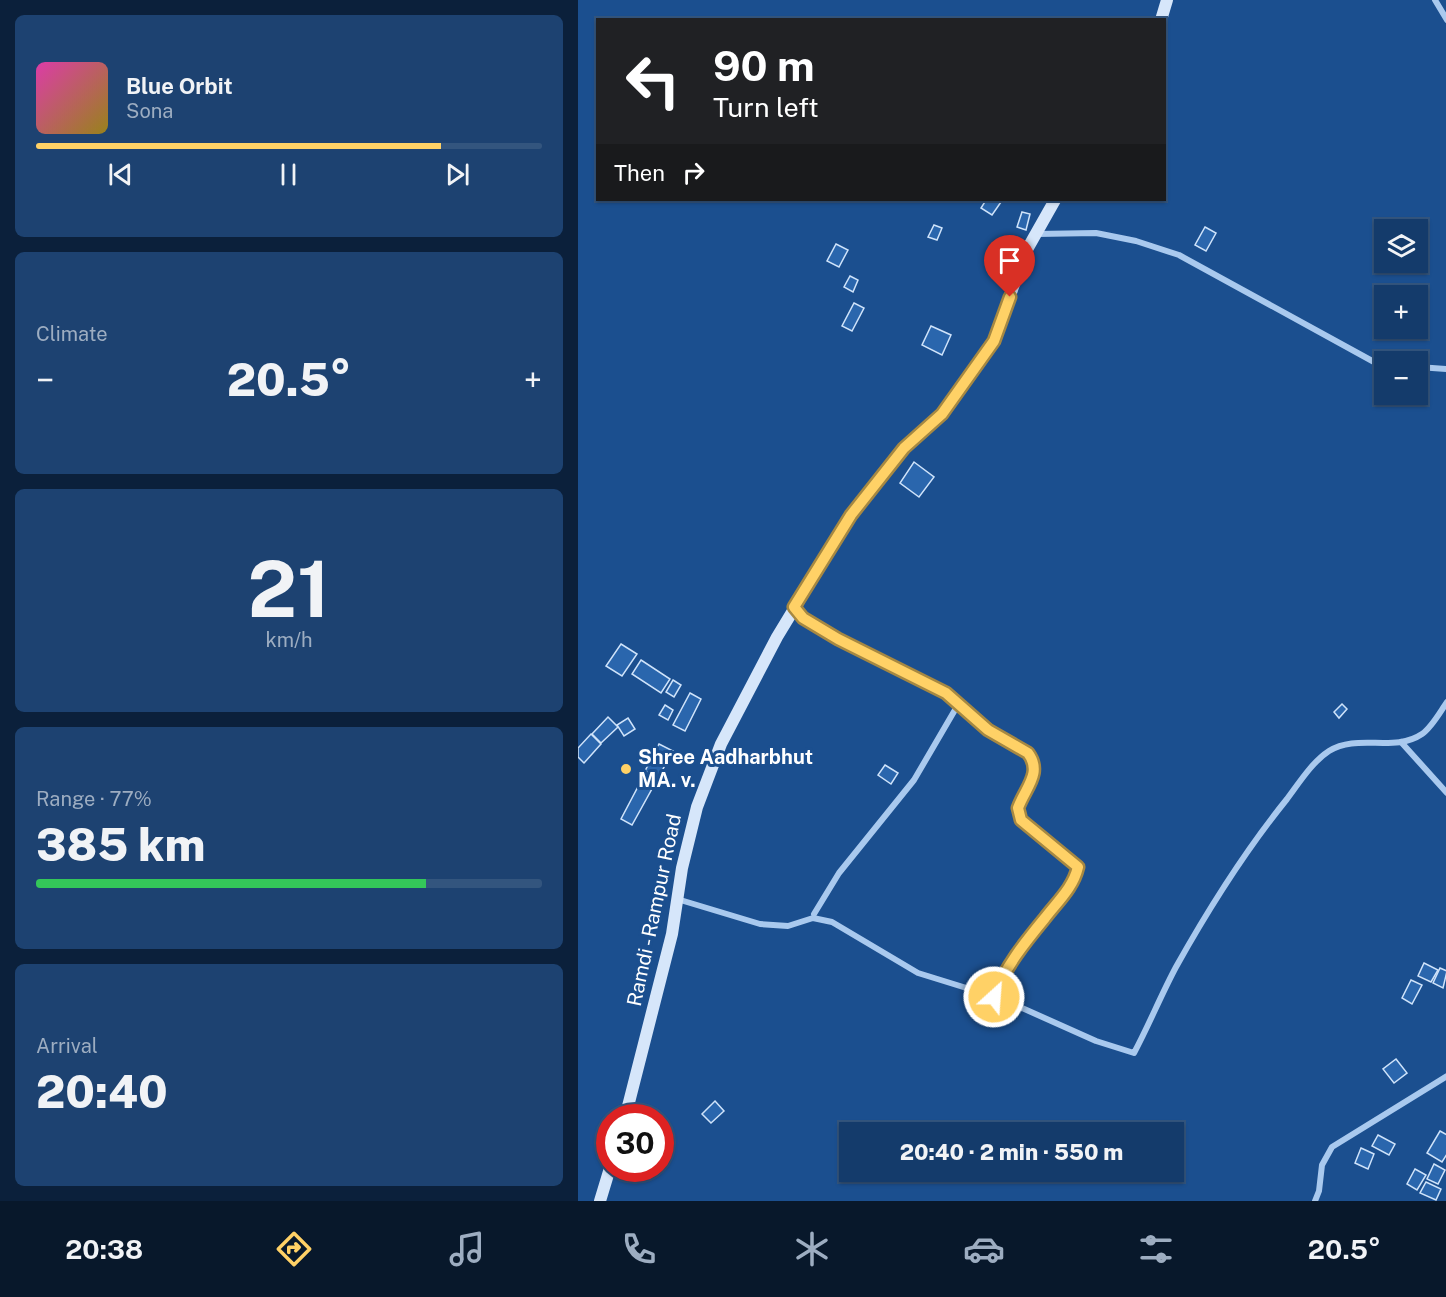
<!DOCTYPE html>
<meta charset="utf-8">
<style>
:root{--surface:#143b6b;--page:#1d4271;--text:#f1f3f6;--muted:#9dadc1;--line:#33557e;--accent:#ffd166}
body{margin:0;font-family:"Public Sans",sans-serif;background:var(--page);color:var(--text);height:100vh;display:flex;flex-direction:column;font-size:22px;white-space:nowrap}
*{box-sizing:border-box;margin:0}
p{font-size:20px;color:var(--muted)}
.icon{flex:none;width:33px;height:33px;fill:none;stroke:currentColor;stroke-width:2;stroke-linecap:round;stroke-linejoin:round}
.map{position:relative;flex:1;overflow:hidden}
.side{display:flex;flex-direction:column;gap:15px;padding:15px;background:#0b203b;width:578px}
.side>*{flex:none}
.hud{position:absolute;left:18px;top:18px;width:570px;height:183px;border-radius:0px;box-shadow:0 2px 4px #0004,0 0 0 2px var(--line);background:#202124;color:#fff;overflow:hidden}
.tools{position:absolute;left:796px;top:219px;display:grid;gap:12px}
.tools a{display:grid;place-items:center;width:54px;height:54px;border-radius:0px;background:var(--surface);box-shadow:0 2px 4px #0004,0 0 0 2px var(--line);font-size:30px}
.speed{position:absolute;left:18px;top:1104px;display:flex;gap:12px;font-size:30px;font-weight:700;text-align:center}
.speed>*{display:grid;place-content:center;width:78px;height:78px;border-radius:50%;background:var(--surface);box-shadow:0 2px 4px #0004,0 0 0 2px var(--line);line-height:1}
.speed .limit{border:9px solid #d22;background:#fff;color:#111}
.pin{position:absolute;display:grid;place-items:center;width:51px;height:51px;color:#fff;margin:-62px -26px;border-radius:50% 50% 50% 0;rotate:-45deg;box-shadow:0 0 6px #0007}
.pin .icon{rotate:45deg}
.me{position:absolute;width:66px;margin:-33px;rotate:26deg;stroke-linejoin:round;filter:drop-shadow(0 0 4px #0008)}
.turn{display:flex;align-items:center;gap:21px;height:126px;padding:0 18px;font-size:27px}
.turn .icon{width:78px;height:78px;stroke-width:2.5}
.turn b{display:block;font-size:42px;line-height:51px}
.then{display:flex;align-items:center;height:57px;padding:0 18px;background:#0003;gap:12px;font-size:22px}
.big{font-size:45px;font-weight:800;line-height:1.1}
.side .card{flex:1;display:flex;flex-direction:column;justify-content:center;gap:9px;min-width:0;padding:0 21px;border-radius:9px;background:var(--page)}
.side .dial{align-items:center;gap:0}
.dial b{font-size:78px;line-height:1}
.song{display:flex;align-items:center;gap:18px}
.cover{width:72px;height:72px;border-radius:9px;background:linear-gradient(135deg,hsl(320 70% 55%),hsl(50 70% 35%))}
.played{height:6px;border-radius:3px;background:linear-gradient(90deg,var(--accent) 80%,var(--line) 80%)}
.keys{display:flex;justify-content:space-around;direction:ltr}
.heat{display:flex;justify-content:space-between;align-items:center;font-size:33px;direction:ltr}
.charge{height:9px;border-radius:4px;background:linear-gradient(90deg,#34c759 77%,var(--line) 0)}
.trip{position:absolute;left:261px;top:1122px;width:345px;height:60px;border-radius:0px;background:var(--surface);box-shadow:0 2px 4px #0004,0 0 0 2px var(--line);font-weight:800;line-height:60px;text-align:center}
.dock{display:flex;height:96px;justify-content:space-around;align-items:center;background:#08182b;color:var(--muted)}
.dock .icon{width:42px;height:42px}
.dock .on{color:var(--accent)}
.dock b{font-size:27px;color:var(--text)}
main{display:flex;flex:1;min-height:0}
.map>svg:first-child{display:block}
</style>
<main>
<section class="side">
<div class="card">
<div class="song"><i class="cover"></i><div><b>Blue Orbit</b><p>Sona</p></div></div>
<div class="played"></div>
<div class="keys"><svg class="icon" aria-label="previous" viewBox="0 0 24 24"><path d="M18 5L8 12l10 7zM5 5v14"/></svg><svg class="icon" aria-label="pause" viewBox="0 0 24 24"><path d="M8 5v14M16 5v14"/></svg><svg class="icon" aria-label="next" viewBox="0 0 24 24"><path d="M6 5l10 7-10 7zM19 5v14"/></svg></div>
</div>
<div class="card"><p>Climate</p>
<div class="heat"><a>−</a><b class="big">20.5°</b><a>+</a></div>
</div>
<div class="card dial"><b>21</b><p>km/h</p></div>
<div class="card"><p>Range · 77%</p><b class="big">385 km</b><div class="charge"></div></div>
<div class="card"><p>Arrival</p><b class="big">20:40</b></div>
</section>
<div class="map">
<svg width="869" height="1201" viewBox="0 0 869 1201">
<rect width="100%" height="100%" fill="#1b4f8f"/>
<!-- building -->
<g fill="#2a66ad" stroke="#cfe3fa" stroke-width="1.5">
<polygon points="408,200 423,202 414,215 403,208"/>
<polygon points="444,212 452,214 448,230 439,227"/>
<polygon points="356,225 364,228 359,240 350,237"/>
<polygon points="627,227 638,233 628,251 617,245"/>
<polygon points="258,244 270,250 261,267 249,261"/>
<polygon points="272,276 280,280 275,292 266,287"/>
<polygon points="276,303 286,308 274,331 264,326"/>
<polygon points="353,326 373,335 364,355 344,345"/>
<polygon points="336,462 356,477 341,497 322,483"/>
<polygon points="43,644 59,654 44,676 28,666"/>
<polygon points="63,660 92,679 83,693 54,674"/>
<polygon points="95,680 103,685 96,697 88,692"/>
<polygon points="112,693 123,699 107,731 95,725"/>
<polygon points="764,704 769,709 761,718 756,712"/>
<polygon points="87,705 95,710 90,720 81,715"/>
<polygon points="30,717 40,727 23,743 14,734"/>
<polygon points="50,718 57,729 46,736 39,725"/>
<polygon points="13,734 23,744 6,763 0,757 0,748"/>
<polygon points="81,744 95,751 80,778 67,771"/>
<polygon points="307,765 320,773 313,784 300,775"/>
<polygon points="63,781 75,787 54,825 43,819"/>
<polygon points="846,963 860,970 853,982 840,976"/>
<polygon points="862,968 869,971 865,988 855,983"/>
<polygon points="833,980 844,985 834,1004 824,998"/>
<polygon points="818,1059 829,1073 816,1083 805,1069"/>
<polygon points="137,1101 146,1111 133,1123 124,1114"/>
<polygon points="862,1131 869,1135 869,1154 864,1162 849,1153"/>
<polygon points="800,1135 817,1144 811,1155 794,1146"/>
<polygon points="783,1148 796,1154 790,1169 777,1163"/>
<polygon points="856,1164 867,1170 860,1184 849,1179"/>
<polygon points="837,1169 848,1175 839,1190 829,1184"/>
<polygon points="848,1182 863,1189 858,1200 842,1193"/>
</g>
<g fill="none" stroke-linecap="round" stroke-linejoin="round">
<!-- minor -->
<g stroke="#a9c9ee" stroke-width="6">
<polyline points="857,0 869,20"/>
<polyline points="459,234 518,233 558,241 601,255 807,368"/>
<polyline points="840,367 869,369"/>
<path d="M217,608L225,618L260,639L368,693L410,730L450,753C465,773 447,788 439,808L443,820L500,867C495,888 480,901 467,918C448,941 426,968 416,997"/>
<polyline points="823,742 869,793"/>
<path d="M99,899L182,924L210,926L235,918L254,922L340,973L424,999L518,1041L556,1053C571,1025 583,995 598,967C631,908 667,851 709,799C721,783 734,762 751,751C780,733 816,753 844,734C854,727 862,712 869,702"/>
<polyline points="236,914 261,873 336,780 381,703"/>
<polyline points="737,1201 741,1191 744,1165 754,1147 869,1076"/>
</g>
<!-- secondary -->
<g stroke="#d6e6fa" stroke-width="12">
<polyline points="583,20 589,0"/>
<polyline points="47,1118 94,934 104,868 119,807 143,744 199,637 273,515 326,448 364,414 416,341 447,253 477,200"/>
<polyline points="22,1201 32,1168"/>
</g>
</g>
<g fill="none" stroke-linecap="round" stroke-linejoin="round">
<defs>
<path id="route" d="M416,997C426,968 448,941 467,918C480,901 495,888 500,867L443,820L440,808C447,788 465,773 450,753L410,730L368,693L260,639L225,618L216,607L273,515L326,448L364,414L416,341L432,297"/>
</defs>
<!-- route casing -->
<use href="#route" stroke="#a68842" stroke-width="15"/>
<!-- route -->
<use href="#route" stroke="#ffd166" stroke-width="10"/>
</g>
<!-- markers -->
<circle fill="#ffd166" stroke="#1b4f8f" stroke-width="2" cx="48" cy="769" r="6"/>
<g text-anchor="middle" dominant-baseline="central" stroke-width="6" stroke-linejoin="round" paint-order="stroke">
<!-- poi labels -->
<g font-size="20" font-weight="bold" fill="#fff" stroke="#1b4f8f" text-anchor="start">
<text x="60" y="757">Shree Aadharbhut<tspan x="60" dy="23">MA. v.</tspan></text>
</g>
<!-- street labels -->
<g font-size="20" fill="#fff" stroke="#1b4f8f">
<text transform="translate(76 910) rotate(-78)">Ramdi - Rampur Road</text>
</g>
</g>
</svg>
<div class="tools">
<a><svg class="icon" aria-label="layers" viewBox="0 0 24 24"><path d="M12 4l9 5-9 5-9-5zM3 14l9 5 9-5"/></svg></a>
<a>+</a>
<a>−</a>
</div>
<div class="speed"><div class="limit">30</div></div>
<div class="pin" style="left:432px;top:297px;background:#d93025"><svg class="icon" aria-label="arrive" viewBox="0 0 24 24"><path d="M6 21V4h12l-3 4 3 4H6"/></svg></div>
<svg class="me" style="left:416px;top:997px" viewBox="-20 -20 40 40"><circle r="17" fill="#ffd166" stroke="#fff" stroke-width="3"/><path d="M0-11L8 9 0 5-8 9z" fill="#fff"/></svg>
<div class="trip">20:40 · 2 min · 550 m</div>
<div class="hud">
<div class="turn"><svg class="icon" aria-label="left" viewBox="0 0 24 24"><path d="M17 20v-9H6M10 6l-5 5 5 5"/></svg><div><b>90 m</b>Turn left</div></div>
<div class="then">Then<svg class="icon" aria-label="right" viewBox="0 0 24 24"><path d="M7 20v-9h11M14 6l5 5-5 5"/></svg></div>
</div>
</div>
</main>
<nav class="dock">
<b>20:38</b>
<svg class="icon on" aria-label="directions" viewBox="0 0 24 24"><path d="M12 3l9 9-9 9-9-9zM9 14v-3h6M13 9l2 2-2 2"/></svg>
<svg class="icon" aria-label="music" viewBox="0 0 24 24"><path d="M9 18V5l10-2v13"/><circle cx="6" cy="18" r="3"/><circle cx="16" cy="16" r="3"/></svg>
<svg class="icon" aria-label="phone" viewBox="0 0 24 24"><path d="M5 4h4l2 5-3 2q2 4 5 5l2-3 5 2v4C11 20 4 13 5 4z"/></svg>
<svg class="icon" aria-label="climate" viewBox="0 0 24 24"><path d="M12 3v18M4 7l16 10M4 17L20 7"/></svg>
<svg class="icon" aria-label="car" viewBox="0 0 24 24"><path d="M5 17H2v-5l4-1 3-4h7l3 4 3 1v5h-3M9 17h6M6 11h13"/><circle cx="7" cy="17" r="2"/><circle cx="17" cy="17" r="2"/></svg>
<svg class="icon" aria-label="filters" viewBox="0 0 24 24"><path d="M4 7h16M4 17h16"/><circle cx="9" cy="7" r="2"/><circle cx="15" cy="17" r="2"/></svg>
<b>20.5°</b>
</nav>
